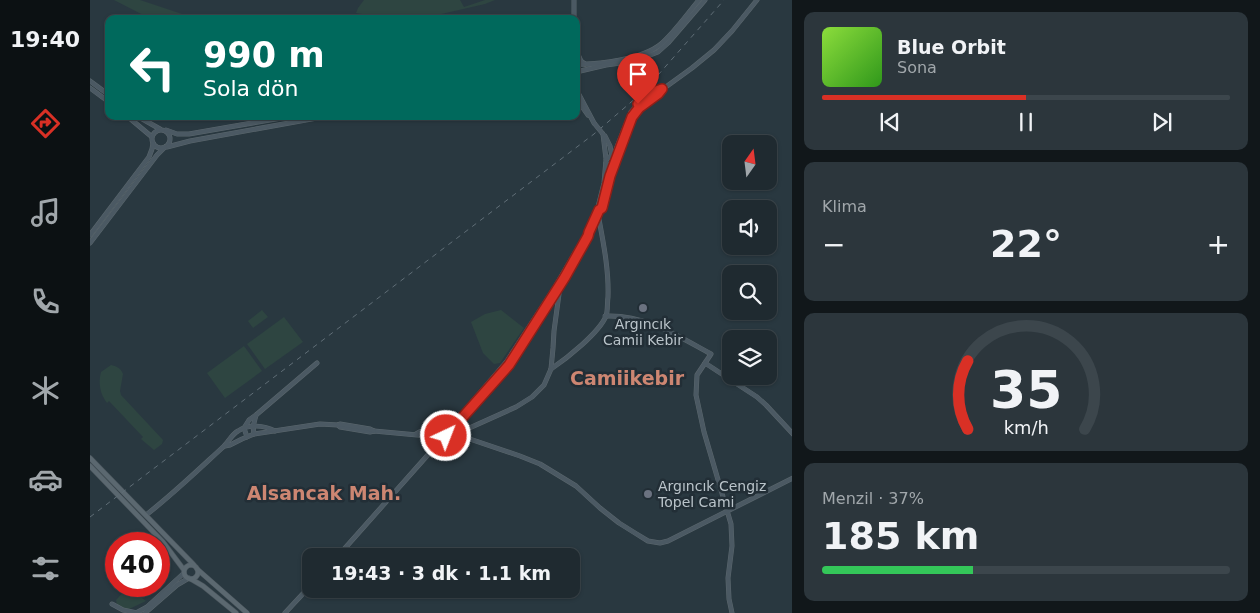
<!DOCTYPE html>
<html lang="tr">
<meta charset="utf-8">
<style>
:root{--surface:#1f2a30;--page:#2c363c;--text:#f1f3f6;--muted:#a1a7ab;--line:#3c464c;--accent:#d93025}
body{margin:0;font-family:"DejaVu Sans",sans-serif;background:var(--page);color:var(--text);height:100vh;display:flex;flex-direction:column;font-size:19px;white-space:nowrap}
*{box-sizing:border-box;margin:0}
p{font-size:16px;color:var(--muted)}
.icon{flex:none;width:28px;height:28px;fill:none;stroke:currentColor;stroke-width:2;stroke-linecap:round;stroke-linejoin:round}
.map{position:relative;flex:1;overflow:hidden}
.drawer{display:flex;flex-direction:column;gap:12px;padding:12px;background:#11171a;width:468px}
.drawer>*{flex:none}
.hud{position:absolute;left:15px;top:15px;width:475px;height:105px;border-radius:10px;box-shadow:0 1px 4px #0004,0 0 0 1px var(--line);background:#00695c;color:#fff;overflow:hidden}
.needle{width:32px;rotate:14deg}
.tools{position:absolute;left:632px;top:135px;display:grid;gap:10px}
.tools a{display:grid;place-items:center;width:55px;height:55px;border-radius:10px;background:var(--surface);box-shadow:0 1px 4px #0004,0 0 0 1px var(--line);font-size:25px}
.speed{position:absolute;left:15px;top:532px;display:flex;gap:10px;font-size:25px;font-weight:700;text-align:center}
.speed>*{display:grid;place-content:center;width:65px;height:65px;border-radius:50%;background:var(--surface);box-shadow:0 1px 4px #0004,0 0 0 1px var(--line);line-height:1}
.speed .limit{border:8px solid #d22;background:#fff;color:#111}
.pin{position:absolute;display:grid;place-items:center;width:42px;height:42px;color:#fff;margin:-51px -21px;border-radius:50% 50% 50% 0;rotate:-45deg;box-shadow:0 0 5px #0007}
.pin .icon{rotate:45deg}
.me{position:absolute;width:55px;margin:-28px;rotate:43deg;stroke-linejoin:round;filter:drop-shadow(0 0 4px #0008)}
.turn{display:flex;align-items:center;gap:18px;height:105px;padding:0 15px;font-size:22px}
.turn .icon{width:65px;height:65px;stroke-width:2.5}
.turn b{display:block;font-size:35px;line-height:42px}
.big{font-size:38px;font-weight:600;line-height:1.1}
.drawer .card{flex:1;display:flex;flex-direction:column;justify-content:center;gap:8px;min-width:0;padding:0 18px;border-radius:10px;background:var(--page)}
.drawer .dial{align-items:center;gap:0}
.dial svg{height:130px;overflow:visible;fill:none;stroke:var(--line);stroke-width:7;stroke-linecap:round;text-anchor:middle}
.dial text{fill:var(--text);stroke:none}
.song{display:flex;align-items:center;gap:15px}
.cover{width:60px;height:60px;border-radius:8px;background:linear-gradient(135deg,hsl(90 70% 55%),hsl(110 70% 35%))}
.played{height:5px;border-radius:2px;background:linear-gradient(90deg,var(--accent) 50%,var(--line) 50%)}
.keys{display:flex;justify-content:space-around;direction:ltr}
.heat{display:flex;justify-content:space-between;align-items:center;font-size:28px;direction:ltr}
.charge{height:8px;border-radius:4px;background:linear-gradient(90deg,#34c759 37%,var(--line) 0)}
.trip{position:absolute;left:212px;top:548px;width:278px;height:50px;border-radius:10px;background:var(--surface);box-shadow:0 1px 4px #0004,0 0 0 1px var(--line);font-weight:600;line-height:50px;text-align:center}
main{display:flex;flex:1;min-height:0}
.menu{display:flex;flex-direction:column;width:90px;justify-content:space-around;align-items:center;background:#0c1113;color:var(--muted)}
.menu .icon{width:35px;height:35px}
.menu .active{color:var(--accent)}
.menu b{font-size:22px;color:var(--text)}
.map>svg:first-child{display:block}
</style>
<main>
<nav class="menu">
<b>19:40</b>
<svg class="icon active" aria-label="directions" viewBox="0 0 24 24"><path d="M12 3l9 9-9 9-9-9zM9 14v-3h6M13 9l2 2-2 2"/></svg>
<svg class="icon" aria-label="music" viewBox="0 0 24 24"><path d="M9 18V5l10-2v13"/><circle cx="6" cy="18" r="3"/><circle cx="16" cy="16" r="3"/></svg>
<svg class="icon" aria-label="phone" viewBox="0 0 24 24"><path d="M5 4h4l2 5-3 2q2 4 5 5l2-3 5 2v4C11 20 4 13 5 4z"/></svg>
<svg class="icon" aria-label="climate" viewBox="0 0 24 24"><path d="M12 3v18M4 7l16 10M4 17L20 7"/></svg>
<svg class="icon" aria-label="car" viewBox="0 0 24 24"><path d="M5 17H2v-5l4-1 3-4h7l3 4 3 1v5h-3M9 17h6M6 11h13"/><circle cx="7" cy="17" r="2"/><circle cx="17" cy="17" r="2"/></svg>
<svg class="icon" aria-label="filters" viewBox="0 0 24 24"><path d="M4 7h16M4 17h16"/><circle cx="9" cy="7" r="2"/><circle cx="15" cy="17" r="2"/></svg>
</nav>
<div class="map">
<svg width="703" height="613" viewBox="0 0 703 613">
<rect width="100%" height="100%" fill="#293840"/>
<!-- green -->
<g fill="#2e4541">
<polygon points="24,0 50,0 101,17 100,19 61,19"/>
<polygon points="274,0 370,0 374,7 395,0 405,0 395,4 347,15 347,19 302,19 266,13 268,8"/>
<polygon points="172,310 178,317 163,328 158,321"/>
<polygon points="411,310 434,328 410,363 404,364 393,353 381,322 395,314"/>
<polygon points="194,317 213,342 175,369 157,344"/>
<polygon points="154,346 172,371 135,398 117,373"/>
<path d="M21,365C26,366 31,368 33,374L30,391L31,395L73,440L72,444L64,450L51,439L53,437L19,401L17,403C10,394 8,383 11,372Z"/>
<polygon points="38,587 56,601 37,610 28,610 26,600"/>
</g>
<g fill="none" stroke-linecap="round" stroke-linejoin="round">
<defs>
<g id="secondary">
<polyline points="484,19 484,0"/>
<polyline points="486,50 491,61 495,64"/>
<path d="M486,64C509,65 553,59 571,44C584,33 598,13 609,0"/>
<polyline points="486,72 516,65 545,61 568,52 578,43 615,0"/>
<polyline points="0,81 19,95"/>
<polyline points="0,88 19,102"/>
<polyline points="486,89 504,123"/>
<polyline points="486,98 498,115"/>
<polyline points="37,116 62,137"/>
<polyline points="47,116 70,129"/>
<circle cx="71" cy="139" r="9"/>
<polyline points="76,130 87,134 99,134 203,116"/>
<polyline points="513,134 516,159"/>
<polyline points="515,136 520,146 522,156"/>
<polyline points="77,147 100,141 238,116"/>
<polyline points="523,157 541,112 550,102 566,91 570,90"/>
<polyline points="526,161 540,121 547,110 568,94 573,89 602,68 624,50 642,31 667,0"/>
<polyline points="516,163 520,166 524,165"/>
<polyline points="509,210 508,207 514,183 516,160 519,157 524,157"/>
<polyline points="0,235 59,157 62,149 63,143"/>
<polyline points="0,243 67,155 75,147"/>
<path d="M515,316C555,314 588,336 621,354L607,375L606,395L614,432L641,524L642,546L638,578L639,599L642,613"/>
<polyline points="615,363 667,397 676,405 703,434"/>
<path d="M461,369C476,359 509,333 516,316C518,311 517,303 518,297C519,269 513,241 508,214"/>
<polyline points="248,425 250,427 280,432 284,431 349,437"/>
<polyline points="354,429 370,416 417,361 465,287 496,234 499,232"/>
<circle cx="352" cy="434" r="5"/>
<polyline points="164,434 163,427 166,415"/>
<polyline points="326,434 333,430 350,429"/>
<polyline points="357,434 359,433 415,370 423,359 475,277 498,235 499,232 509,210 512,208 520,176 525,164"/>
<polyline points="365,434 430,456 450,464 486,486 510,508 529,523 545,533 558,541 570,543 578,541 703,478"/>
<polyline points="366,434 426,407 442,397 454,385 461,369 463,348 464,331 469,294 467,290"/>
<polyline points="157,437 154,428 159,420 166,415 227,363"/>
<polyline points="135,446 140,445 152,439 164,434 230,424 248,425 250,424 280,429 284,431"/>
<path d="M56,515C82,495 107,471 132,448C138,443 141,435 148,431C159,424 174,425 185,431"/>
<polyline points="248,556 352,439"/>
<polyline points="22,604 33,610 47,613"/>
<polyline points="46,613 57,607 94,573"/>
<polyline points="55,613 87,585 99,578"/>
<polyline points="195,613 221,585"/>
</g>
<g id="primary">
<polyline points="0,458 104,565"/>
<polyline points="0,466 73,542 94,570"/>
<circle cx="101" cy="572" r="7"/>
<polyline points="107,569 157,613"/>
<polyline points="101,579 113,586 146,613"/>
</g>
</defs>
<!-- secondary casing -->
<use href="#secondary" stroke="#5b676d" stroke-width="5"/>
<!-- primary casing -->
<use href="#primary" stroke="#4a555c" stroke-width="5.5"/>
<!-- secondary -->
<use href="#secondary" stroke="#4b5963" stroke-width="4"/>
<!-- primary -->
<use href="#primary" stroke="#5b6870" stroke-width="4.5"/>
<!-- rail -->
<polyline stroke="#606e77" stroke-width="1" stroke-dasharray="5 5" stroke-linecap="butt" points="0,517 504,134 554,91 634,0"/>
<defs>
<polyline id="secondary-bridge" points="504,123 513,134"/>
</defs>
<!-- secondary-bridge casing -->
<use href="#secondary-bridge" stroke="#5b676d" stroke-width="5" stroke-linecap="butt"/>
<!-- secondary-bridge -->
<use href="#secondary-bridge" stroke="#4b5963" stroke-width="4"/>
</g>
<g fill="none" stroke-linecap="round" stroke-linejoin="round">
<defs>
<polyline id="route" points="356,436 419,365 475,277 498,236 499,232 509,210 512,208 520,176 542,117 549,108 568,94 572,89 566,91 548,104"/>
</defs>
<!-- route casing -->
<use href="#route" stroke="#8d1f18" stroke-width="12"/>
<!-- route -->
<use href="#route" stroke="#d93025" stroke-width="9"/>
</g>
<!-- markers -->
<g fill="#6b7280" stroke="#222e36" stroke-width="2">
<circle cx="553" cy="308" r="5"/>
<circle cx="558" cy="494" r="5"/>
</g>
<g text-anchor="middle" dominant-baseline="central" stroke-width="5" stroke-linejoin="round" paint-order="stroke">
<!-- poi labels -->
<g font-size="14" fill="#bac4ca" stroke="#222e36">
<text x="553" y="324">Argıncık<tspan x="553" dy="16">Camii Kebir</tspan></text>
<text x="568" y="486" text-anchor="start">Argıncık Cengiz<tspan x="568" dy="16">Topel Cami</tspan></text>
</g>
<!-- district labels -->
<g font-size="19" font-weight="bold" fill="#cd8672" stroke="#222e36">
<text x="537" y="378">Camiikebir</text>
<text x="234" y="493">Alsancak Mah.</text>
</g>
</g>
</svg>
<div class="tools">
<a><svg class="needle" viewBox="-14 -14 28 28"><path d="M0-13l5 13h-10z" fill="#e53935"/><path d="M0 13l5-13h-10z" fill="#a1a7ab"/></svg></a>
<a><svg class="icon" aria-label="sound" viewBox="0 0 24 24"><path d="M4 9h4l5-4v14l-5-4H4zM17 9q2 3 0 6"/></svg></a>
<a><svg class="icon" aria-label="search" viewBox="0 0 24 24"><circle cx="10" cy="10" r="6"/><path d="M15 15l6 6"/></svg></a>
<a><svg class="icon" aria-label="layers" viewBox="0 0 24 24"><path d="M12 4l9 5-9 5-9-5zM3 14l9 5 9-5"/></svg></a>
</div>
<div class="speed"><div class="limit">40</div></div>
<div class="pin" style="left:548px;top:104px;background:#d93025"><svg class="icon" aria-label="arrive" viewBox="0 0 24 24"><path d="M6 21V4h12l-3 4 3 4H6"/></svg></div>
<svg class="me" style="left:356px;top:436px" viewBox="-20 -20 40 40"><circle r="17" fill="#d93025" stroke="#fff" stroke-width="3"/><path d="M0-11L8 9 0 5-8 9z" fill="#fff"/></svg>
<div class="trip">19:43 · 3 dk · 1.1 km</div>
<div class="hud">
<div class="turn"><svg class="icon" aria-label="left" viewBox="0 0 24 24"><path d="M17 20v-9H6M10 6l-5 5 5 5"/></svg><div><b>990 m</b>Sola dön</div></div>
</div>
</div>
<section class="drawer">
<div class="card">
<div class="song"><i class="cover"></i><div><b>Blue Orbit</b><p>Sona</p></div></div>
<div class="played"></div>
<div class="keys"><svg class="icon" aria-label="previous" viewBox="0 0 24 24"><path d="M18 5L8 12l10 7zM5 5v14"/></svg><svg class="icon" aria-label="pause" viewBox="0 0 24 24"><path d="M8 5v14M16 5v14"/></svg><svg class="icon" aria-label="next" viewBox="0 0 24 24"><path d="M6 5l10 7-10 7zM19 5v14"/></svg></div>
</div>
<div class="card"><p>Klima</p>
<div class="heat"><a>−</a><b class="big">22°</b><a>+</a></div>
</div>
<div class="card dial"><svg viewBox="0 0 100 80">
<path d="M14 69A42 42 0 1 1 86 69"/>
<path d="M14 69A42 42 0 0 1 14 27" stroke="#d93025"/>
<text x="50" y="56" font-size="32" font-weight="700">35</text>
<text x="50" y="72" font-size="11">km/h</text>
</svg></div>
<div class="card"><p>Menzil · 37%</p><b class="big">185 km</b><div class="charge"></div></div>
</section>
</main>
